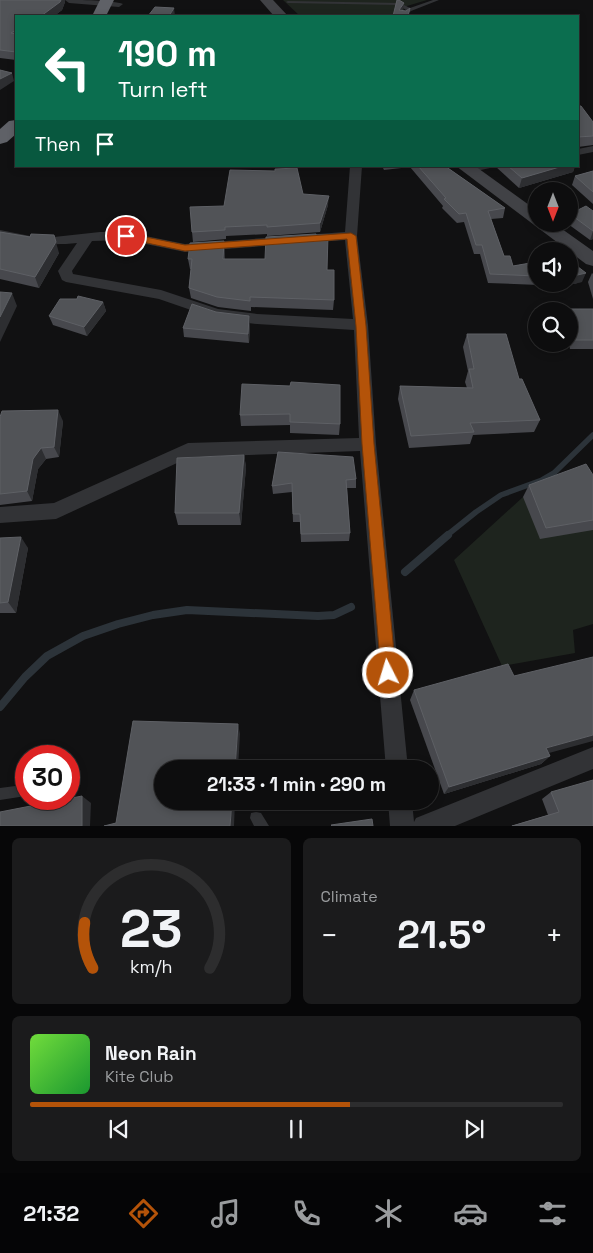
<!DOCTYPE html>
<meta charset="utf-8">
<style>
:root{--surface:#0d0d0e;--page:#1b1b1c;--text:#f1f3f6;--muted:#9a9c9e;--line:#2d2d2e;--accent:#b45309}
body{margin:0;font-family:"Space Grotesk",sans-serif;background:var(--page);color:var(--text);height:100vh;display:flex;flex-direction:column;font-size:19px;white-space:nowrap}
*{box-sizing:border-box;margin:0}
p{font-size:16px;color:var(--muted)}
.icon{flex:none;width:28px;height:28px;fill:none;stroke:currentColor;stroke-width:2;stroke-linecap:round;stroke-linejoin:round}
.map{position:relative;height:826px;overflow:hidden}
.side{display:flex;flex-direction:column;gap:12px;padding:12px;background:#070708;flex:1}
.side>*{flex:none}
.banner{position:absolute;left:15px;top:15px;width:564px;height:152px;border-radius:0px;box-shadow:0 2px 8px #0003,0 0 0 1px var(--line);background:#0b6e4f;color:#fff;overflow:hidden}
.needle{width:32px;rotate:180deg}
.tools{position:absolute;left:528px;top:182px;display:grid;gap:10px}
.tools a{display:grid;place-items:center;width:50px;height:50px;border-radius:50%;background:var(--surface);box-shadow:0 2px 8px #0003,0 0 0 1px var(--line);font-size:25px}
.speed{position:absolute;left:15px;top:745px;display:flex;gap:10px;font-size:25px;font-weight:700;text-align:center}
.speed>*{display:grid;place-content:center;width:65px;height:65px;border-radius:50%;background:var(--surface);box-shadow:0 2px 8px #0003,0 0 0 1px var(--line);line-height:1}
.speed .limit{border:8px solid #d22;background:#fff;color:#111}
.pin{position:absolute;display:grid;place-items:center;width:42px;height:42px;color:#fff;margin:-21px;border:2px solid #fff;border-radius:50%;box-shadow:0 1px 5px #0007}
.me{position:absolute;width:55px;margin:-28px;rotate:355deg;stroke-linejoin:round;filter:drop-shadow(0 0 4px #0008)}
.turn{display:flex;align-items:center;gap:18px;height:105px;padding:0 20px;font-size:22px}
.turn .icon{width:65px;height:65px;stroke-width:2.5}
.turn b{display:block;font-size:35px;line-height:42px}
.then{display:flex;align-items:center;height:48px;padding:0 20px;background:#0003;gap:10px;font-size:19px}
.big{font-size:38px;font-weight:700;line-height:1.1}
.side .card{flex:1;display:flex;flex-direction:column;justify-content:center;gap:8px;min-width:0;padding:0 18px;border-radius:8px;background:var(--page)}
.side .dial{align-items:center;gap:0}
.dial svg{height:130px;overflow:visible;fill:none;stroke:var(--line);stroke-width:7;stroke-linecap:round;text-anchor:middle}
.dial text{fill:var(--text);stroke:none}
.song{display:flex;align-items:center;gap:15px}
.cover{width:60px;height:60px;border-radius:8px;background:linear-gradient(135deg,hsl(100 70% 55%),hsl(130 70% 35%))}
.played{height:5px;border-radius:2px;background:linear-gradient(90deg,var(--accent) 60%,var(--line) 60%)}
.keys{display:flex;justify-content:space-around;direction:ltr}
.heat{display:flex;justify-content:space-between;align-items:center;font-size:28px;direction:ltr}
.side .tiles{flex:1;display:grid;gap:12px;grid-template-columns:1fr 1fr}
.card:last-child{grid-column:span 2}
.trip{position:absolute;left:154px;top:760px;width:285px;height:50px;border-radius:25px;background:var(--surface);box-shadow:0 2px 8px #0003,0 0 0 1px var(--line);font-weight:700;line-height:50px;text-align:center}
.dock{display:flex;height:80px;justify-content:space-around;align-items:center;background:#050506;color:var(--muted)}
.dock .icon{width:35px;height:35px}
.dock .active{color:var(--accent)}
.dock b{font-size:22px;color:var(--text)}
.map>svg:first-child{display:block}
</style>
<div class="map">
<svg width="593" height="826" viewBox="0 0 593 826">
<rect width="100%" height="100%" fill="#111112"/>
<!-- green -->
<g fill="#1e241e">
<polygon points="283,0 427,0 407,6 398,16 300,16"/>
<polygon points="523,497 593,530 593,624 573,630 575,653 502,666 454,560"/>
</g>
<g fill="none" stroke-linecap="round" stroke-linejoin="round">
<!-- stream-far1 -->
<polyline stroke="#2c3339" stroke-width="5.5" points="446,536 476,512 501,495 542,480 554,473 593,435"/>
<!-- stream -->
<g stroke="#2c3339" stroke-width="8">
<polyline points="405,572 448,535"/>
<polyline points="0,707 25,677 47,656 83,636 118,624 153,615 187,610 318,616 334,615 351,607"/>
</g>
<!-- lane -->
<g fill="#323336" fill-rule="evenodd">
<polygon points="433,0 439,0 411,11 405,16 400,16 406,10 399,5 288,3 286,2 288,1 400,3 410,8"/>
<polygon points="23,785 26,786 26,796 0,800 0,788"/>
<polygon points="256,812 261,813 269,826 254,826 250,818 251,813"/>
</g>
<!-- street -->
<g fill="#323336" fill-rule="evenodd">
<path d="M65,0C79,0 113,0 123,4L119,7L69,3Z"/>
<polygon points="593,146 593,152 578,155 578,149"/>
<path d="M350,166H362L357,236L368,325L376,444L408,769H386L360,451L190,457L56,519L0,523V507L54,503L188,443L359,438L354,330L257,324L217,319L159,299L66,282L62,280L58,271L77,243C50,246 27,243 0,238V230L30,236L54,237L100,232H126L185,244L345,232ZM126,240L185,252L345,240L353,319L257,314L218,309L161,290L73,274L72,271L92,241Z"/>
<polygon points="492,166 490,168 467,173 461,169 464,166"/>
<polygon points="593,747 593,769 455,826 390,826 388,801 412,801 414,822 416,818"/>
</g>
<!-- secondary -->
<g fill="#414246" fill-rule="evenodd">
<polygon points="260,0 273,0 288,16 274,16"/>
<polygon points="456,166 475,166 536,210 536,224 555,224 593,251 593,266 586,264"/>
</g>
<!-- highway -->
<g fill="#5f6167" fill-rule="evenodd">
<polygon points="100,0 114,0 106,16 92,16"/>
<polygon points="16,120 16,134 7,142 0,144 0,129 9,121"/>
</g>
</g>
<!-- wall -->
<g fill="#47484d">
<polygon points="0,0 65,0 65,2 62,10 54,16 16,16 16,60 0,58"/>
<polygon points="578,106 593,122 593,145 578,147"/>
<polygon points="382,166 445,166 505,208 503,218 491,219 504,256 513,266 536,262 536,284 569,284 582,282 543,291 539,285 488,283 480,254 474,254 464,222 457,223 442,208 443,206 410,167 384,170"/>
<polygon points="495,166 575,166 573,172 519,188"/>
<polygon points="593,171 593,204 572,185 575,176"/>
<polygon points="303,194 328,205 320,232 267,236 267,234 226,236 226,239 193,242 192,232 224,206"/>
<polygon points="593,211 593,239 590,240 568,224 569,224 569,216 570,214"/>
<polygon points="0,232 59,253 39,288 0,279"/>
<polygon points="316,235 327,270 334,300 333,310 251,307 251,311 218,307 191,298 189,288 191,269 190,269 188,259 224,241 225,251 225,259 265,259"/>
<polygon points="592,273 593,274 593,299 588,282"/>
<polygon points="103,302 106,311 87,336 53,325 49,316"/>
<polygon points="564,309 593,309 593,349 570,349 569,344 569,311 563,311"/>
<polygon points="250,325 249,343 184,337 183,328"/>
<polygon points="467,334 519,379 540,420 534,432 473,435 470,444 409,448 398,399 400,386 467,388 465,382 468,371 463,347"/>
<polygon points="290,386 340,424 339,435 290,433 290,425 241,426 240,415"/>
<polygon points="0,417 63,421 59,457 46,459 38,469 32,501 0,505"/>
<polygon points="278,452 356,479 356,488 347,488 350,533 349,541 301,542 300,522 293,522 292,492 273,494 272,486"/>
<polygon points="244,455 246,467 241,525 178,525 175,513"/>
<polygon points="593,475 593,530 540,539 523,497 529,485"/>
<polygon points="0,538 28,548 16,613 0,613"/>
<polygon points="414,690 549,753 550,756 541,764 444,794 410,700"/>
<polygon points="551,792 593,826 511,826 548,815 542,799"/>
</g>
<!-- shaded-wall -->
<g fill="#2d2e31">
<polygon points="61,0 65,0 65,2 62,10 54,16 41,16"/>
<polygon points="404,3 403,10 399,10"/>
<polygon points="174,8 175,16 169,16"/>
<polygon points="12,73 14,81 0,90 0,79"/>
<polygon points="563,166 575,166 573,172 519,188 522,178"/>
<polygon points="329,196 328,205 320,232 320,223"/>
<polygon points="593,231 593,239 590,240"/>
<polygon points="54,235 59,253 39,288 35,277"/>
<polygon points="224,241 225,251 224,270 223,259"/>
<polygon points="586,273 582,282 543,291 545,284 569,284 569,277"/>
<polygon points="12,293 17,306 0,342 0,317"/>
<polygon points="103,302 106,311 87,336 84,327"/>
<polygon points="249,316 250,325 249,343 248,334"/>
<polygon points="58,410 63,421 59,457 54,447"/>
<polygon points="41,448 46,459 38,469 32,501 27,491 33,459"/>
<polygon points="244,455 246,467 241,525 239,513"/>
<polygon points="21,537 28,548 16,613 8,602"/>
<polygon points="238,724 240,734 238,769 235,769"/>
<polygon points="593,735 593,741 538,756 546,748"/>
<polygon points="550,756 541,764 444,794 449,787"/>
<polygon points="82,796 91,803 90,826 82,826"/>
<polygon points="232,801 235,801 234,826 230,826"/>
</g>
<!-- building -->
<g fill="#515357" stroke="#5e6065">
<polygon points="0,0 61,0 60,2 41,16 16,16 16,30 11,33 16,34 16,52 0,50"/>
<polygon points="397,0 399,0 404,3 399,10 406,11 410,8 408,16 393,16"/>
<polygon points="155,7 174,8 169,16 148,16"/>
<polygon points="0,70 12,73 0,79"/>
<polygon points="578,106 581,106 593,122 593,136 578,137"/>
<polygon points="418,166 445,166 505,208 488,211 504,256 510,256 513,266 536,262 536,276 490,274 482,245 476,245 466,213 459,214 444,199 446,198"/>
<polygon points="508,166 563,166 522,178"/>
<polygon points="297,168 303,194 329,196 320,223 267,227 267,225 225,227 225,230 192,232 190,207 224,206 230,170 275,171 275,169"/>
<polygon points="593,171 593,192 575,176"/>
<polygon points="586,206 593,211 593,231 570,214"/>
<polygon points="0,232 30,237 31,234 54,235 56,242 35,277 0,269"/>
<polygon points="316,234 316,235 328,235 327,270 334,270 334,300 250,297 250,301 217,297 189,288 192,259 188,259 190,243 224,241 223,259 265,259 266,237"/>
<polygon points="569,260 586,273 569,277"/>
<polygon points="0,292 12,293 0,317"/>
<polygon points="78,296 103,302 84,327 49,316 60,299 77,299"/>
<polygon points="192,304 216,312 249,316 248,334 183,328"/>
<polygon points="564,309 593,309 593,340 574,340 569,323 569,311 565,311"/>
<polygon points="467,334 506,334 519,379 522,379 540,420 470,423 474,432 411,436 400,386 473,388 469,369 474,369"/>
<polygon points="291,382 340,385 340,424 290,422 290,414 240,415 242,384 290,386"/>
<polygon points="58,410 54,447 41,448 33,459 27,491 0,494 0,417 2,411"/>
<polygon points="278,452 353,457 356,479 346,480 350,533 301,534 300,514 293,514 292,483 272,486"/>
<polygon points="244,455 239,513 175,513 177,458"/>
<polygon points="586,464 593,475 593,520 546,528 529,485"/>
<polygon points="21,537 8,602 0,603 0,538"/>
<polygon points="593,657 593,735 546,748 550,756 449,787 414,690 508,664 514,676"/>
<polygon points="133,721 238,724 235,769 162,769 162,801 232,801 230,826 104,826 116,823"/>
<polygon points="593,780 593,826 512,826 559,812 551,792"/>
<polygon points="82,796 82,826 0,826 0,812"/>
<polygon points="372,819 373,826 332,826 331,825"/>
</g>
<!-- route -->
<polygon fill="#b45309" stroke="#753606" points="126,233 185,245 351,233 356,236 366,326 374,444 396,673 394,678 388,680 383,678 381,673 362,444 356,326 347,239 185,251 123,238 123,234"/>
</svg>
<div class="tools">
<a><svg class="needle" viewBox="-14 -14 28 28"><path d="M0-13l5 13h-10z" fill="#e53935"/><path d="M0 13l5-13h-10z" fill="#9a9c9e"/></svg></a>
<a><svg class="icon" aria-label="sound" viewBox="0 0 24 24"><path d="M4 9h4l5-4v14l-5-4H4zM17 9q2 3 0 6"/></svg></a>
<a><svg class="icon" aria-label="search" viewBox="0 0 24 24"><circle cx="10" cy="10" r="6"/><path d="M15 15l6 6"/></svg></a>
</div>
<div class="speed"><div class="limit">30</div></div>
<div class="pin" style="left:126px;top:236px;background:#d93025"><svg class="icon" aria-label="arrive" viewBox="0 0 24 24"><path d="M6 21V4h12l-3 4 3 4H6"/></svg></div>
<svg class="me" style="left:388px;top:673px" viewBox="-20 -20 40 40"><circle r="17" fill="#b45309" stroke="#fff" stroke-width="3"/><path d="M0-11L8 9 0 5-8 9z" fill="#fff"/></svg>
<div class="trip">21:33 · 1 min · 290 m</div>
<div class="banner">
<div class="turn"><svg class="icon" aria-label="left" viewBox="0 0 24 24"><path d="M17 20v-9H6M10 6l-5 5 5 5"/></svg><div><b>190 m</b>Turn left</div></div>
<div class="then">Then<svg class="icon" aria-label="arrive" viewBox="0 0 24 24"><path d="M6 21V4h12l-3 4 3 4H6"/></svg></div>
</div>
</div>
<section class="side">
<div class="tiles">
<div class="card dial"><svg viewBox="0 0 100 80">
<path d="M14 69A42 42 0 1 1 86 69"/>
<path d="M14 69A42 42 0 0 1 9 41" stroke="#b45309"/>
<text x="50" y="56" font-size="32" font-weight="700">23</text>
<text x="50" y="72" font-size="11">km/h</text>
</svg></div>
<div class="card"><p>Climate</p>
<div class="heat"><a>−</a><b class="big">21.5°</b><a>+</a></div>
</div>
<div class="card">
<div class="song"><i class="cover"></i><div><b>Neon Rain</b><p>Kite Club</p></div></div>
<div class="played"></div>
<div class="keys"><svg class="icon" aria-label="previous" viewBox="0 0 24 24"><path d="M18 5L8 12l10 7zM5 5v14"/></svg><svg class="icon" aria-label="pause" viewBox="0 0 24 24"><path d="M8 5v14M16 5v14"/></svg><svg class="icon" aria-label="next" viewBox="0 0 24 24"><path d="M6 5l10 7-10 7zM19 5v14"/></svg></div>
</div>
</div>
</section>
<nav class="dock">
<b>21:32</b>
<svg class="icon active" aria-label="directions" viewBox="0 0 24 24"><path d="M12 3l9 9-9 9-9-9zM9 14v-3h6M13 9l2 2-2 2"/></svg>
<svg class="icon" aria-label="music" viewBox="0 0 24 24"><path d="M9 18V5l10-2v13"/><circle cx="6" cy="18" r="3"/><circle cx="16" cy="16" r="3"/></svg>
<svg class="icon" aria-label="phone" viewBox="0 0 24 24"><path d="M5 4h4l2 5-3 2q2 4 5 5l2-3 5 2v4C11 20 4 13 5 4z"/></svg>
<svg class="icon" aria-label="climate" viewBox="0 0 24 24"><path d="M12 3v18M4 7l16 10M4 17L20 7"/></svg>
<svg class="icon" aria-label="car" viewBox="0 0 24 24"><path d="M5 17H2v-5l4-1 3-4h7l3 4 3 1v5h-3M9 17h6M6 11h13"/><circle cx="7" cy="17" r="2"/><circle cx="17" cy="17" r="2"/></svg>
<svg class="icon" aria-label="filters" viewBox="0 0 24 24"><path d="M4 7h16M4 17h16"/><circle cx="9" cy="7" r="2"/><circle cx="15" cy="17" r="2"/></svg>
</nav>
